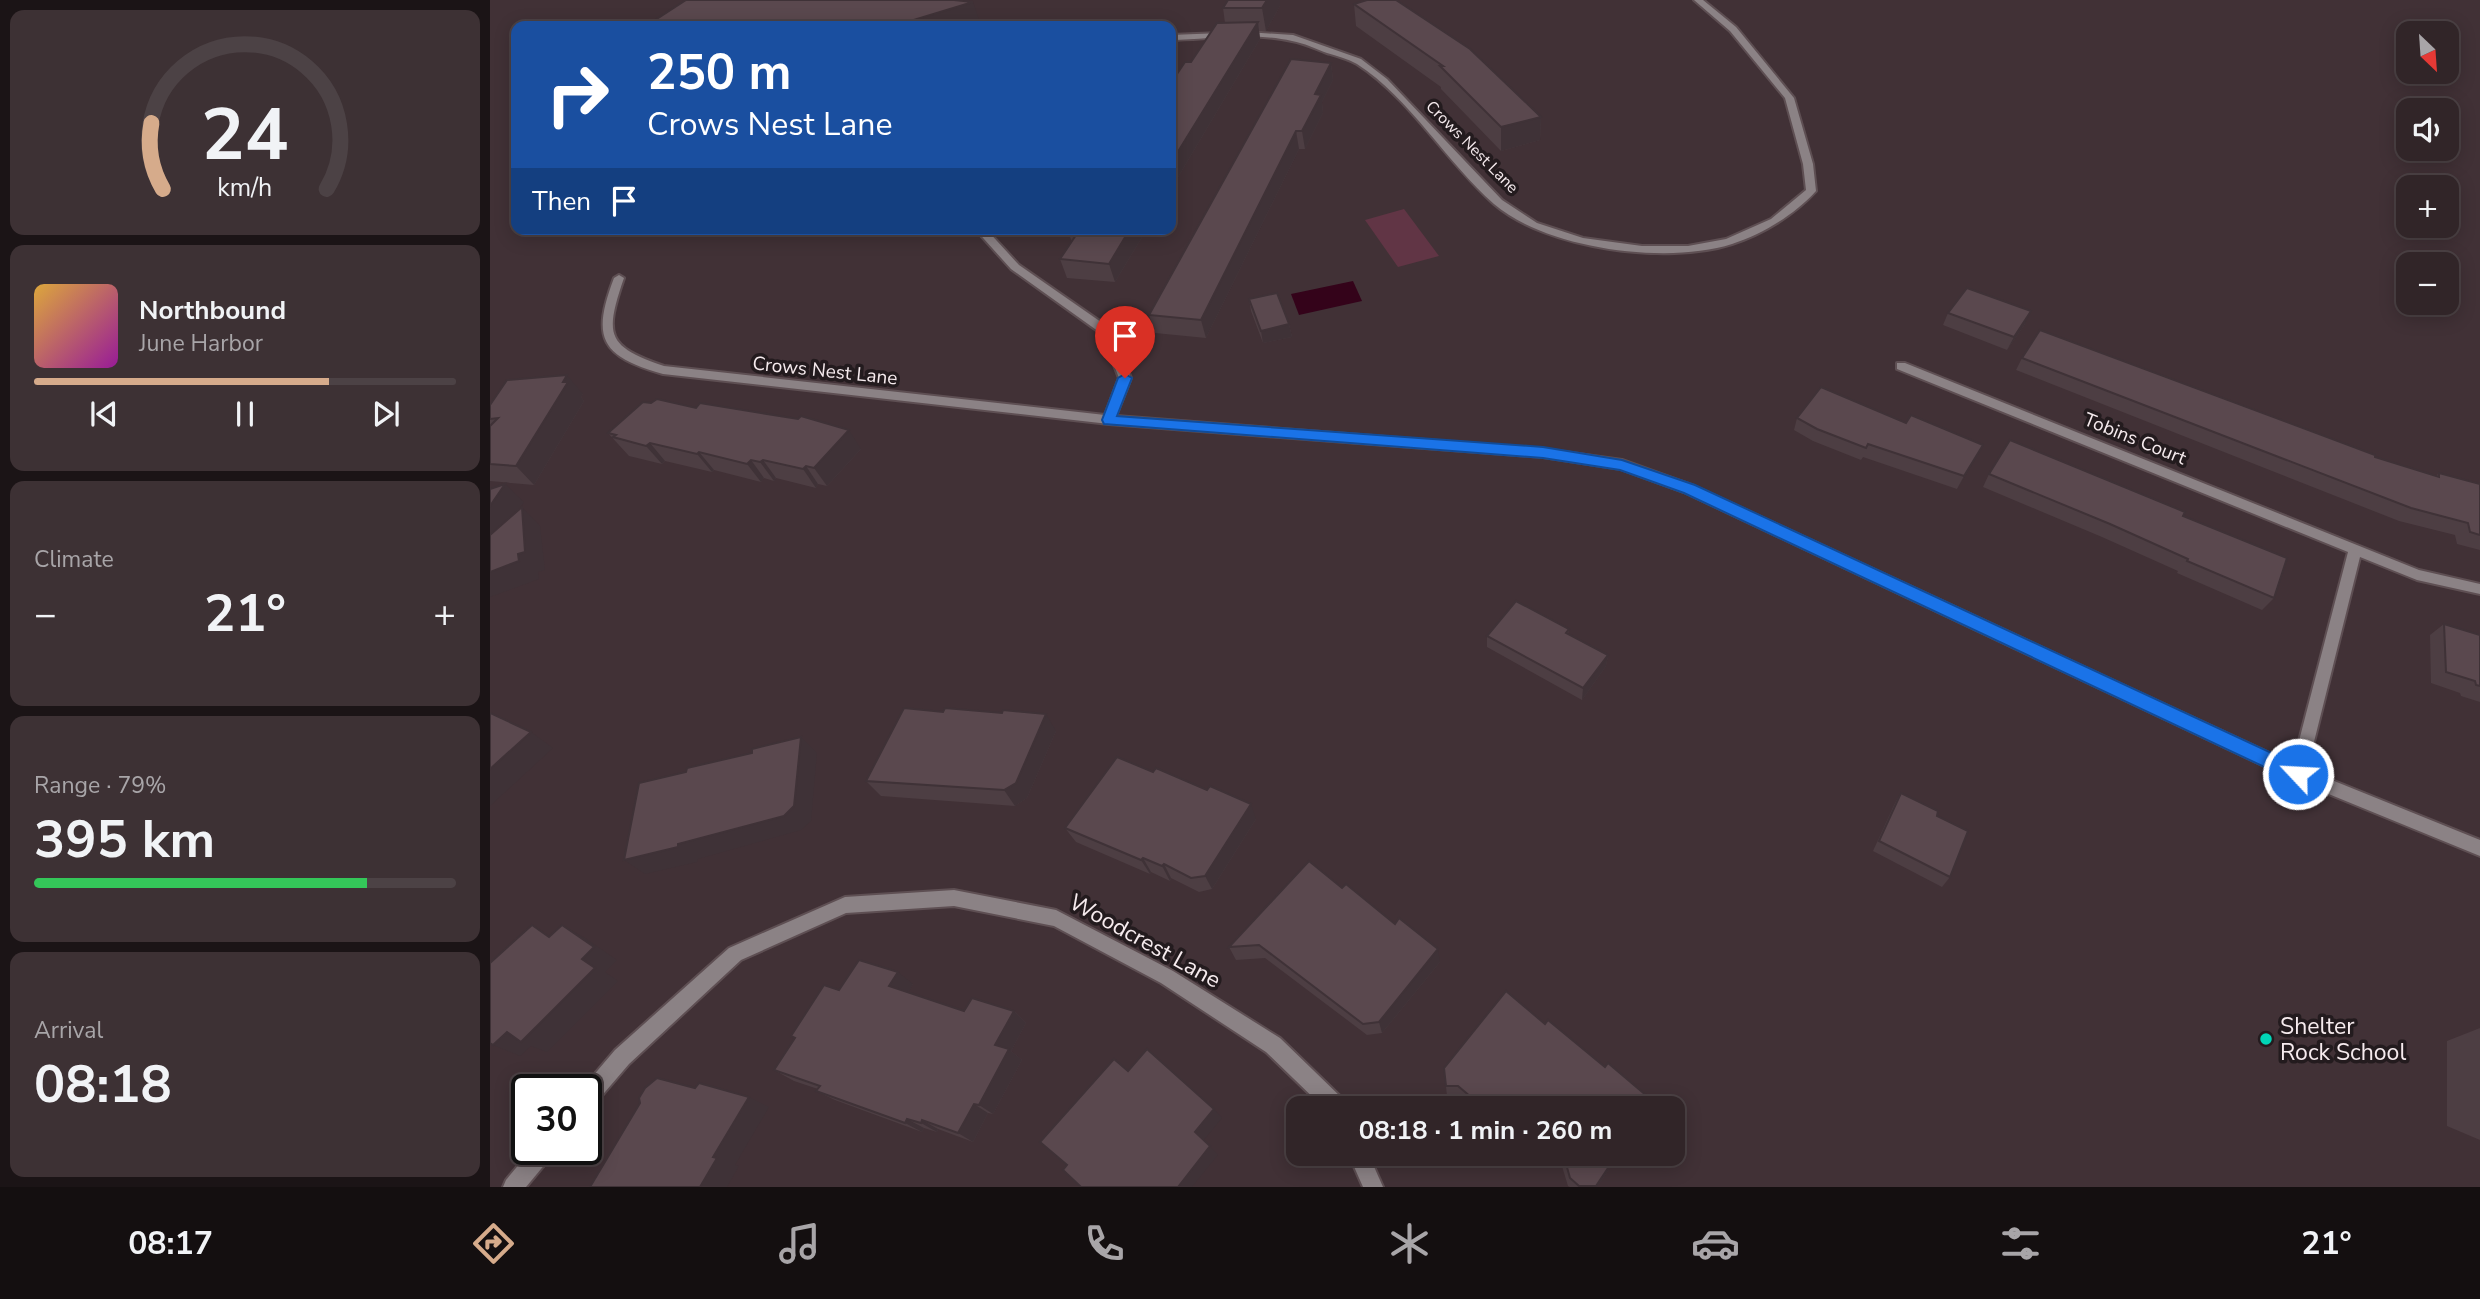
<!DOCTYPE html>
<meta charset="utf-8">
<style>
:root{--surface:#312528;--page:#3d3134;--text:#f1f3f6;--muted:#a8a5a8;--line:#4c4245;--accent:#d6ab8b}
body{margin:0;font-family:"Nunito Sans",sans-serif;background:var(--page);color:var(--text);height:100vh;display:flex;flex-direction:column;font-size:26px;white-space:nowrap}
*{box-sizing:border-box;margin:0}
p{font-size:23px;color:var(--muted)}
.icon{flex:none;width:38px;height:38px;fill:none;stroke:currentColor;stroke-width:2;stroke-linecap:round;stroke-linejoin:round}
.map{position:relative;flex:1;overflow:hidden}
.side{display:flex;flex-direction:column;gap:10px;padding:10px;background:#1b1416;width:490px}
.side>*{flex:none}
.hud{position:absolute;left:21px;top:21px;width:665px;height:214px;border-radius:14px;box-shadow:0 4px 18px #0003,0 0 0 2px var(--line);background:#1a4fa0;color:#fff;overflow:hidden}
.needle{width:46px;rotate:155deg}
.tools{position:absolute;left:1906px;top:21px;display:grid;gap:14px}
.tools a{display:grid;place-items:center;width:63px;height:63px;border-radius:14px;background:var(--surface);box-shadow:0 4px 18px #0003,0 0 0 2px var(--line);font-size:35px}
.speed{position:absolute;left:21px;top:1074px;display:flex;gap:14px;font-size:35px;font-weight:700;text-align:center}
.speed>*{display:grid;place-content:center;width:91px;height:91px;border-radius:50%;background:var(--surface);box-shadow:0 4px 18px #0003,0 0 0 2px var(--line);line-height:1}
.speed .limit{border:4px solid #111;border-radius:10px;background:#fff;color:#111}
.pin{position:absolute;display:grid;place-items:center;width:60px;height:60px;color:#fff;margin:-72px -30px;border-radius:50% 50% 50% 0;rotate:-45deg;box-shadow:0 0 7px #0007}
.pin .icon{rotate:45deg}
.me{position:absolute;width:77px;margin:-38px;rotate:295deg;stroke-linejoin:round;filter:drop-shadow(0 0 5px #0008)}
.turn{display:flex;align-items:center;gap:24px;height:147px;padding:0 21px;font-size:32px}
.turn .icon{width:91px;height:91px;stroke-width:2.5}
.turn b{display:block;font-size:49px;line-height:60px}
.then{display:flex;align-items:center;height:66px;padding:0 21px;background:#0003;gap:14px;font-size:26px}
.big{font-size:52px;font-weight:700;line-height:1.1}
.side .widget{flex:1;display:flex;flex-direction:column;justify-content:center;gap:10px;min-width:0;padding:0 24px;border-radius:14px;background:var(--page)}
.side .dial{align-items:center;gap:0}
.dial svg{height:182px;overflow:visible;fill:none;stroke:var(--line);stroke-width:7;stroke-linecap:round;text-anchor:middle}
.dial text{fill:var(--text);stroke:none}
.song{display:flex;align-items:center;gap:21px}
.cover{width:84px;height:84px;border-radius:10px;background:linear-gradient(135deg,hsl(40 70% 55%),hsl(300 70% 35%))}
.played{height:7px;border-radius:4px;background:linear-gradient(90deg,var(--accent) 70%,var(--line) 70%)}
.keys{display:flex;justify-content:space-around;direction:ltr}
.heat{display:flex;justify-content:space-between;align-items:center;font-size:38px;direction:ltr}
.charge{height:10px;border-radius:5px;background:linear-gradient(90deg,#34c759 79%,var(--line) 0)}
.trip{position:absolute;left:796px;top:1096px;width:399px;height:70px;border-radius:14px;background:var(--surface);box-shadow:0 4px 18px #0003,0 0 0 2px var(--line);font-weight:700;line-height:70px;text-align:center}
.tabs{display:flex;height:112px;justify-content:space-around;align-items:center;background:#140f10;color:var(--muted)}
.tabs .icon{width:49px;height:49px}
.tabs .current{color:var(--accent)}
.tabs b{font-size:32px;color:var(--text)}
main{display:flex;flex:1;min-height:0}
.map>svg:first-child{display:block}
</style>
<main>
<section class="side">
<div class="widget dial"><svg viewBox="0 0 100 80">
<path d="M14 69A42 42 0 1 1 86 69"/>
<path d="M14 69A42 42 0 0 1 9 40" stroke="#d6ab8b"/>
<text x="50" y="56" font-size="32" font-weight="700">24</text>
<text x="50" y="72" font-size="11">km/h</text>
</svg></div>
<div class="widget">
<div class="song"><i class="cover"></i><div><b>Northbound</b><p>June Harbor</p></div></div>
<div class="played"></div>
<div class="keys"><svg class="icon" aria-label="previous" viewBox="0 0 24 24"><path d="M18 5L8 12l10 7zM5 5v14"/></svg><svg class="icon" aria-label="pause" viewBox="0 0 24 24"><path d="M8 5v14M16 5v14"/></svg><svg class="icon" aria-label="next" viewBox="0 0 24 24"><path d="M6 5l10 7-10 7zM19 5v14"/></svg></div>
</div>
<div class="widget"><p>Climate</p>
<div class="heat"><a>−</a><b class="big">21°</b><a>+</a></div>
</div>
<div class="widget"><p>Range · 79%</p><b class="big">395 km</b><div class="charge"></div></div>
<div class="widget"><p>Arrival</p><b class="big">08:18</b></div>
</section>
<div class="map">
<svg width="1990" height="1187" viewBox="0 0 1990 1187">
<rect width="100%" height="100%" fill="#413136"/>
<!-- green -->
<polygon fill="#613545" points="914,209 949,256 908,267 875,220"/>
<!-- water -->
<polygon fill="#34031a" points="863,281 872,301 809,315 801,294"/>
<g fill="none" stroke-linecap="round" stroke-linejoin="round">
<defs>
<g id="minor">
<path d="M1204,0H1213L1246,27L1304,98L1323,164L1326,191C1304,215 1273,234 1242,244C1177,265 1056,249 1004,204C957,163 920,98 867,64C858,59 847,56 837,53C826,49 814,43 802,41C764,32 720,39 681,40V35L757,32L803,35L871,59L897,79L1012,200L1047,223L1093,238L1152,246H1198L1236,239L1281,219L1316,190L1313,164L1295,98L1240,31Z"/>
<path d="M485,229H496L529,265L621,329L641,378L626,416L1053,449L1132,460L1204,486L1803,764L1858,552L1407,369V363H1415L1929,570L1990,584V594L1927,580L1870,557L1817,770L1990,840V856L1802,779L1194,492L1131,469L1053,457L619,424L173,374C111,356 101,339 124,278L129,275L134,278C114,336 117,346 174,366L615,415L629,378L612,334L521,269Z"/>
<polygon points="464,890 566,910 683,971 790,1038 855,1101 857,1108 834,1108 776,1052 671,983 564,926 464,906 356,913 251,960 139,1064 103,1106 96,1108 96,1090 91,1090 125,1050 239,948 355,897"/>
<polygon points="41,1150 64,1150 61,1157 36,1187 13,1187 16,1180"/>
<polygon points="858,1153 878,1153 893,1187 873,1187"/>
</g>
</defs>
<!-- minor casing -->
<use href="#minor" stroke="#5e4f53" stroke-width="4"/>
<!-- minor -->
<use href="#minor" fill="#8b8285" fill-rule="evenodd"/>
</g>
<!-- wall -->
<g fill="#4d3e43">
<polygon points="864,4 1051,117 1050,140 1011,151 951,89 951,87 866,26"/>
<polygon points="790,6 776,31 769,31 770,39 681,189 681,83 735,23 733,8"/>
<polygon points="841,63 843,80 832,102 833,113 815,149 809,149 716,338 665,333 659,315"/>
<polygon points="657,229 625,282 577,278 570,259 582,242 579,234"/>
<polygon points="759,299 799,324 802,337 773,343 761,311"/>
<polygon points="1458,313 1535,324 1517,350 1453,325"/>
<polygon points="1532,358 1946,476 1949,473 1990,484 1990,550 1967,544 1965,535 1909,521 1526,370"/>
<polygon points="93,394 91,397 94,401 44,485 0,481 0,405"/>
<polygon points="1307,418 1416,423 1493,445 1467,489 1373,457 1371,460 1323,441 1304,430"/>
<polygon points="118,433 371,449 337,486 328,484 326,488 286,478 284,481 274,478 271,482 224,470 222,472 175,461 172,464 139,456"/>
<polygon points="1499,474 1693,516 1784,598 1772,610 1687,573 1688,571 1612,537 1493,487"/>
<polygon points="1954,624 1990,635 1990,702 1971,696 1970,693 1941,683 1940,635"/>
<polygon points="1079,629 1078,634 1118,655 1116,666 1092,700 997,647 997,636"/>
<polygon points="566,731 537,798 525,806 391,796 376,781"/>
<polygon points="1411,793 1447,816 1460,877 1452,887 1383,851 1405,803"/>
<polygon points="766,819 722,889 709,892 681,878 680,881 661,872 660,874 586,842 575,828"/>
<polygon points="852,888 950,962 892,1033 877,1035 775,958 746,960 739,947"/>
<polygon points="423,984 418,992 474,1011 524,1011 536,1023 521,1051 532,1060 503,1114 498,1113 483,1142 448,1129 447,1132 434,1128 432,1132 345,1100 326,1091 328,1089 304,1081 284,1070 305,1039 301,1036 349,990"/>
<polygon points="1055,1024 1164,1102 1161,1108 983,1108 968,1096 957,1096 954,1068"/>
<polygon points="1990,1028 1990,1140 1957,1126 1957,1041"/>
<polygon points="1039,1153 1065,1153 1053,1165"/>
<polygon points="1068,1153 1130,1153 1107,1187 1080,1187 1078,1186"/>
</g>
<!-- shaded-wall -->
<g fill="#3f3237">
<polygon points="777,0 790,0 790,6 776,31 772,8"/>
<polygon points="483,2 489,19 467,26 404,26"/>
<polygon points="768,22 770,39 681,189 681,163"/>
<polygon points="841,63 843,80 832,102 833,113 815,149 812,131 825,94"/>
<polygon points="1051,117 1050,140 1011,151 1011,127"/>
<polygon points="806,131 809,149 716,338 711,320"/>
<polygon points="640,229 657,229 625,282 619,264"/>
<polygon points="1541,311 1535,324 1517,350 1524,337"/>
<polygon points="799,324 802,337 773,343 771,331"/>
<polygon points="77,375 93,394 91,397 94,401 44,485 26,466"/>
<polygon points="359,430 371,449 337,486 324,468"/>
<polygon points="160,443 175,461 172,464 156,446"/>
<polygon points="1493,445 1486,458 1467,489 1474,476"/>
<polygon points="209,452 224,470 222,472 207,454"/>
<polygon points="261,460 274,478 271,482 257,464"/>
<polygon points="273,460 286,478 284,481 270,462"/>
<polygon points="316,466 328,484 326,488 313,469"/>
<polygon points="15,484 34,502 0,554 0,506"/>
<polygon points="32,507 50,526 55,570 48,572 49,579 0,597 0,572 28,554"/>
<polygon points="1118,655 1116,666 1092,700 1093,688"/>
<polygon points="556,714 566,731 537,798 525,806 514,790"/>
<polygon points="41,732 63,748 0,806 0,769"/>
<polygon points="311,737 327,753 321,821 311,830 208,859 207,862 155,874 134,860"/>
<polygon points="761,804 766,819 722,889 715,876"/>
<polygon points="653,858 661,872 660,874 651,860"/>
<polygon points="674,864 681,878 680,881 672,866"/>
<polygon points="72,925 95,938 127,960 115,972 128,981 57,1052 41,1046 30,1056 3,1045 92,959"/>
<polygon points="948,949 950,962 892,1033 889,1022"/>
<polygon points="408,972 423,984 415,998 399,986"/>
<polygon points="524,1011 536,1023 521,1051 532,1060 503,1114 489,1105 505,1045"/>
<polygon points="259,1097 279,1107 245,1165 249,1166 237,1187 210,1187 223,1157"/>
<polygon points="484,1104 498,1113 483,1142 468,1133"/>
<polygon points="724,1109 732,1118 713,1141 705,1132"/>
<polygon points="417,1119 434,1128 432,1132 415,1123"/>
<polygon points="432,1120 448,1129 447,1132 431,1123"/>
<polygon points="720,1146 728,1155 702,1187 688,1187"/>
<polygon points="1059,1153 1065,1153 1053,1165 1055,1157"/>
<polygon points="1128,1153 1130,1153 1107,1187 1105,1187"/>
</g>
<!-- building -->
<g fill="#5a484e" stroke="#3f3237" stroke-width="2">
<polygon points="196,0 464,0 483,2 404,26 156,26"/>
<polygon points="738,0 777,0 772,8 733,8"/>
<polygon points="877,0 906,0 980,49 1051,117 1011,127 950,66 953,66 864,4"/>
<polygon points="768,22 681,163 681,83 695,62 701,62 727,23"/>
<polygon points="801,59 841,63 825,94 831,95 812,131 806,131 711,320 659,315"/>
<polygon points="583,229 640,229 619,264 570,259 586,235 579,234"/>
<polygon points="1477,288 1541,311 1524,337 1458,313"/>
<polygon points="787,293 799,324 771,331 759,299"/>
<polygon points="1550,330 1885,455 1885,457 1949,477 1949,473 1990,484 1990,535 1980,532 1978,523 1921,508 1532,358"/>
<polygon points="77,375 73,382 78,382 26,466 0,464 0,426 8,418 0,419 0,405 17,380"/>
<polygon points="1331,387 1416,423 1421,415 1493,445 1474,476 1378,444 1376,448 1327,429 1307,418"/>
<polygon points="167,399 206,408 210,403 308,419 311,416 359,430 324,468 316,466 313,469 273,460 270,462 261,460 257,464 209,452 207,454 160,443 156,446 123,437 126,435 118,433 153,402 161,403"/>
<polygon points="1520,440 1695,512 1693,516 1797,558 1784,598 1697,561 1698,559 1620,524 1499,474"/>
<polygon points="15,484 0,506 0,489"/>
<polygon points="32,507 35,552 28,554 29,561 0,572 0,535"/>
<polygon points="1026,601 1079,629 1076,633 1118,655 1093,688 997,636"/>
<polygon points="1954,624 1990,635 1990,686 1986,685 1985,681 1956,672"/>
<polygon points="414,708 453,712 455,708 512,713 513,710 556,714 526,783 514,790 376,781"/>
<polygon points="0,713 41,732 0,769"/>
<polygon points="311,737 304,806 294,816 188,844 188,847 134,860 149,783 196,772 197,768 262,753 262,749"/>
<polygon points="627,757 663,772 666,768 717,790 720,786 761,804 715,876 701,878 674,864 672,866 653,858 651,860 575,828"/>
<polygon points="1411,793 1448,811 1447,816 1478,831 1460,877 1389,841"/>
<polygon points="819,861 852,888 856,884 905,924 909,918 948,949 889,1022 873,1024 769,945 739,947"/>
<polygon points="42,925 59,937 72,925 104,947 92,959 105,968 31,1042 17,1032 3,1045 0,1043 0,963"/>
<polygon points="369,960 408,972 399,986 474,1011 482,998 524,1011 505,1045 519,1049 489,1105 484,1104 468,1133 432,1120 431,1123 417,1119 415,1123 326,1091 330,1086 284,1070 305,1038 301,1036 334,985 349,990"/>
<polygon points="1016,991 1055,1024 1058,1020 1115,1067 1118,1063 1164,1102 1160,1108 994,1108 968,1086 956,1086 954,1068"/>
<polygon points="657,1049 724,1109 705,1132 720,1146 688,1187 591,1187 573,1170 577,1165 550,1142 624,1059 638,1071"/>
<polygon points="167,1078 205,1088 209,1083 259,1097 223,1157 227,1158 210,1187 100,1187 150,1103 149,1098 155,1088"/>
<polygon points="1050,1153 1059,1153 1055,1157"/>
<polygon points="1073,1153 1128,1153 1106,1186 1089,1186 1080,1178"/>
</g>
<!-- route -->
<polygon fill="#1a73e8" stroke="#114b97" stroke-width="2" points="635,374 642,378 627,416 1053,447 1132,460 1205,485 1814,768 1817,774 1814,780 1808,782 1802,780 1194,493 1130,470 1053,458 614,424 612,420 628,378"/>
<!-- markers -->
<circle fill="#01d5b6" stroke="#231b1e" stroke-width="2.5" cx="1776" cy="1039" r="7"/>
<g text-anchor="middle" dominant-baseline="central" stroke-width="7" stroke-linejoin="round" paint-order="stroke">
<!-- far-street labels -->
<g font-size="16" fill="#f6ebee" stroke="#231b1e">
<text transform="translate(982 147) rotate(45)">Crows Nest Lane</text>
</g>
<!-- street labels -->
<g font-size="19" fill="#f6ebee" stroke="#231b1e">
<text transform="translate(335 371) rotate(6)">Crows Nest Lane</text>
<text transform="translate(1645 439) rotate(22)">Tobins Court</text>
</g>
<!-- near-street labels -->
<g font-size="23" fill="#f6ebee" stroke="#231b1e">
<text transform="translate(655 941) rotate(29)">Woodcrest Lane</text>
</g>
<!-- near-poi labels -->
<g font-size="23" fill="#f6ebee" stroke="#231b1e" text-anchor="start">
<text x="1790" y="1026">Shelter<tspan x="1790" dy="26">Rock School</tspan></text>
</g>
</g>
</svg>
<div class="tools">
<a><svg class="needle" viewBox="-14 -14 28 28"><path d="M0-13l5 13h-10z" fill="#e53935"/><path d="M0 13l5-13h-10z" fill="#a8a5a8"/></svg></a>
<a><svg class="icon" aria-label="sound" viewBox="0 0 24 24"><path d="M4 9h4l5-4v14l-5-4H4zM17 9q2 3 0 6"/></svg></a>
<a>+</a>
<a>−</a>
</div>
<div class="speed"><div class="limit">30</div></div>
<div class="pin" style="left:635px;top:378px;background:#d93025"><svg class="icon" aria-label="arrive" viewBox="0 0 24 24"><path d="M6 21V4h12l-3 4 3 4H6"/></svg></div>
<svg class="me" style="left:1808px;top:774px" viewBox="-20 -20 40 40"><circle r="17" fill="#1a73e8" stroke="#fff" stroke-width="3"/><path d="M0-11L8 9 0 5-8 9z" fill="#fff"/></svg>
<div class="trip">08:18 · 1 min · 260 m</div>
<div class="hud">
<div class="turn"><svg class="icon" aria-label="right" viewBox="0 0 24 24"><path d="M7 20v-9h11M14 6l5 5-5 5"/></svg><div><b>250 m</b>Crows Nest Lane</div></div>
<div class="then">Then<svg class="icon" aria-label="arrive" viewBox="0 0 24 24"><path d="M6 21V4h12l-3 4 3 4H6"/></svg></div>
</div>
</div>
</main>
<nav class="tabs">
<b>08:17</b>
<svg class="icon current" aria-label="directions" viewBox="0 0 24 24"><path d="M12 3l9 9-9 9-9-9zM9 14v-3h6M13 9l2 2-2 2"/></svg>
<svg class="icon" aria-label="music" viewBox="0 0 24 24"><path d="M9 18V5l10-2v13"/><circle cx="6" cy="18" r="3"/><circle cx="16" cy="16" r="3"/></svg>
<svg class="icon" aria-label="phone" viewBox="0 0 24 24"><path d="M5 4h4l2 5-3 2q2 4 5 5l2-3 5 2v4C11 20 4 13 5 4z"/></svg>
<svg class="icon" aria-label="climate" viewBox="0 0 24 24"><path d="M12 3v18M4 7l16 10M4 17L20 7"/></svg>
<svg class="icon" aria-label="car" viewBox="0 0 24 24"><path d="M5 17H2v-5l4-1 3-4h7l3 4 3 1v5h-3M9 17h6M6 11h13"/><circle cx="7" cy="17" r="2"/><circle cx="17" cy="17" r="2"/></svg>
<svg class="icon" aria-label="filters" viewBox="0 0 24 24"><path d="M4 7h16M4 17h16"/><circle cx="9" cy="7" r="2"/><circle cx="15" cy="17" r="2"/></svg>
<b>21°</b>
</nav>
